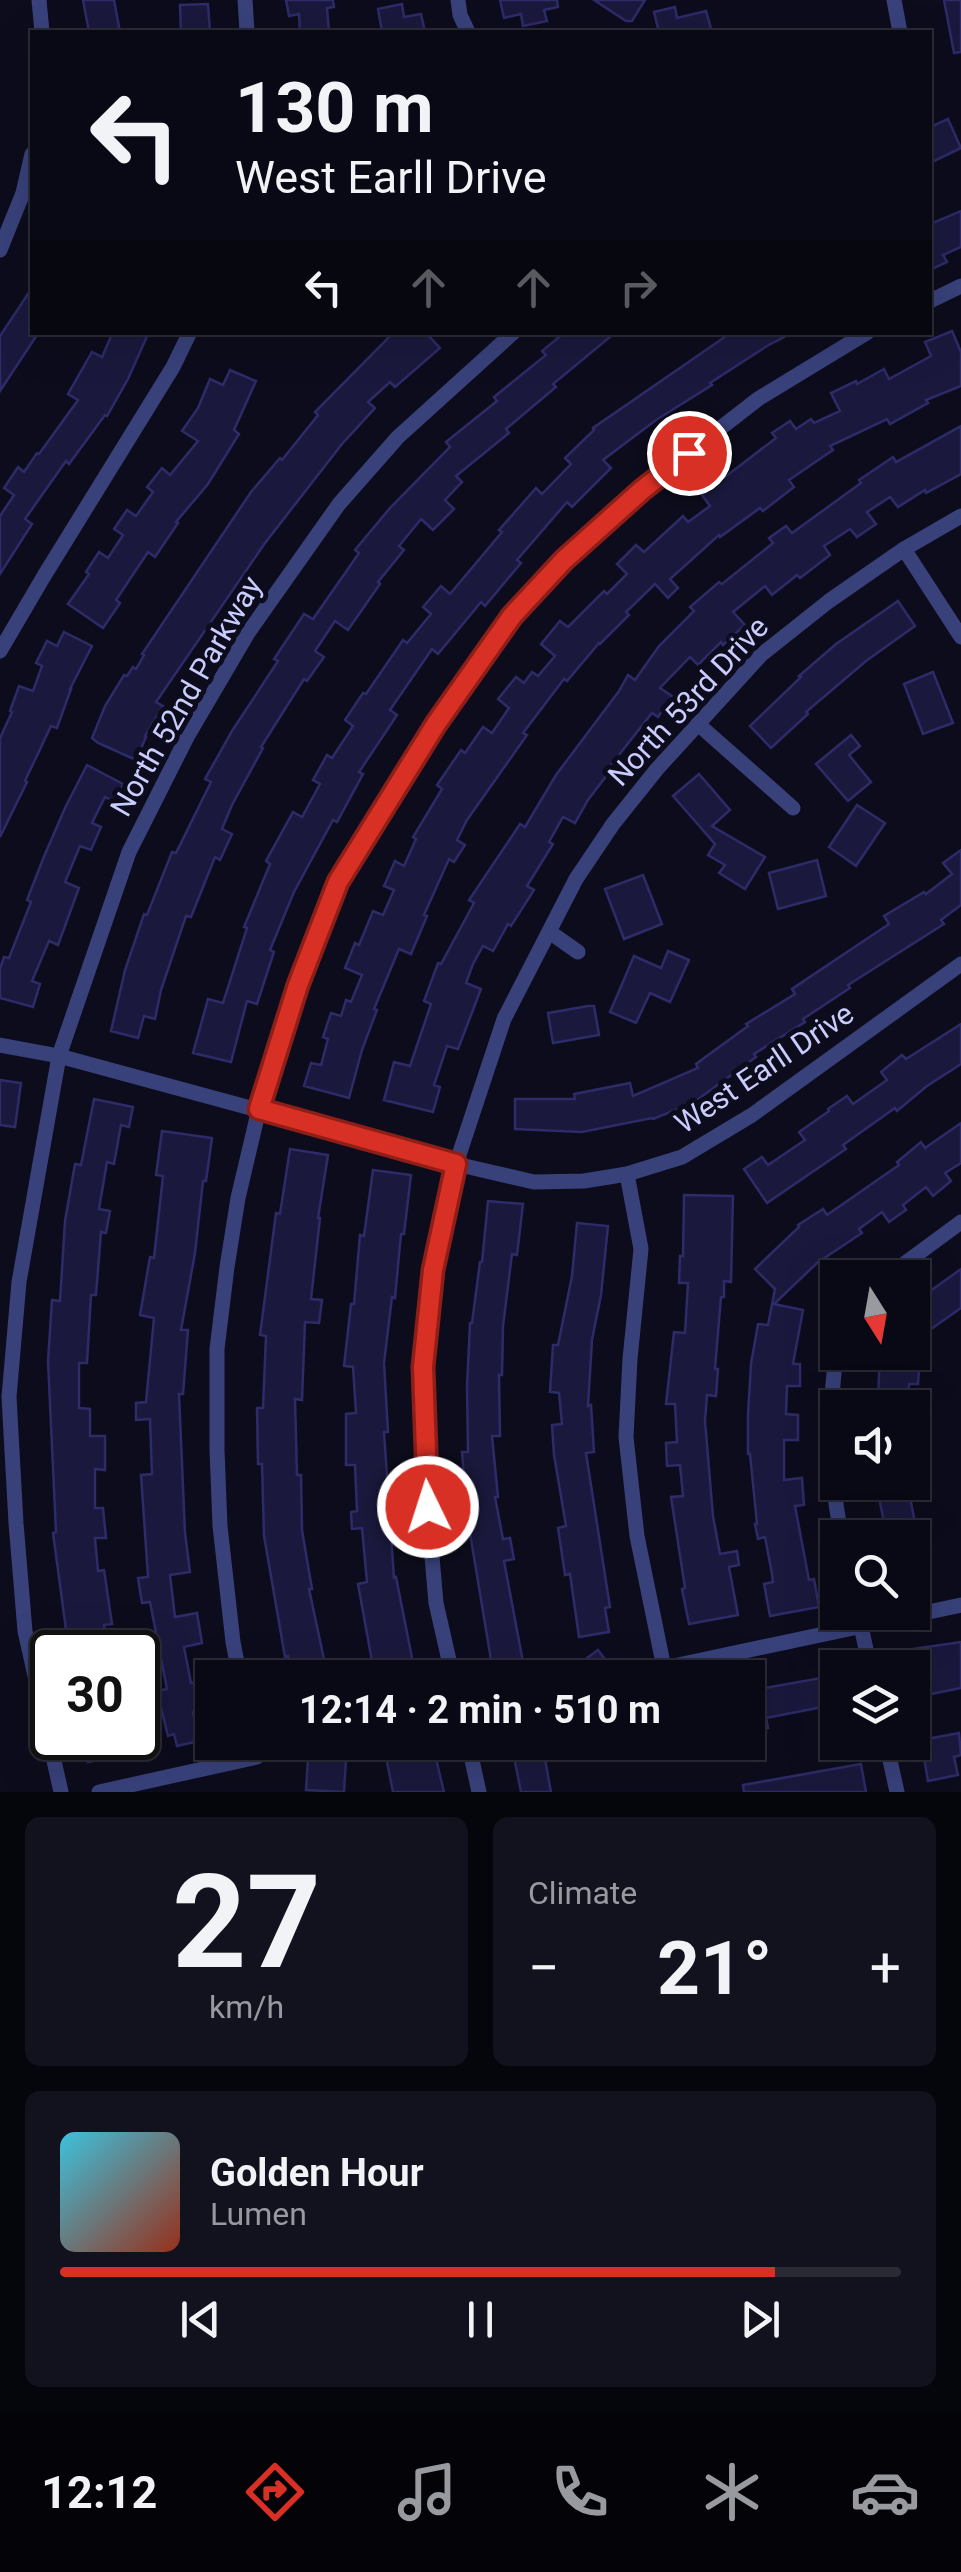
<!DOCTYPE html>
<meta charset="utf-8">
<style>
:root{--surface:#090915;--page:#12121e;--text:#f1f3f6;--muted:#999aa0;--line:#292a34;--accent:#d93025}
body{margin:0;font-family:Roboto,sans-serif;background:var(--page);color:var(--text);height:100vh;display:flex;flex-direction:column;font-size:38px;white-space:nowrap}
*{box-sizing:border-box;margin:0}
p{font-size:32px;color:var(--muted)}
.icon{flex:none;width:55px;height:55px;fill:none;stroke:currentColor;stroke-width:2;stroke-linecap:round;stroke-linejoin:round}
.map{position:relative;height:1792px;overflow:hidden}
.side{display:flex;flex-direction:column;gap:25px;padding:25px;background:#05050c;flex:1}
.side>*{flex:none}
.top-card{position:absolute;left:30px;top:30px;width:902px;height:305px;border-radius:0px;box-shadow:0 10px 40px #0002,0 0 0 2px var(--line);background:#090915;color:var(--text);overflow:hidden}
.needle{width:65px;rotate:169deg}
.tools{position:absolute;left:820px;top:1260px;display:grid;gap:20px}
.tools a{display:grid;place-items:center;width:110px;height:110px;border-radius:0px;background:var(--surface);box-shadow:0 10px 40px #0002,0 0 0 2px var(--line);font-size:50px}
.speed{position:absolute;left:30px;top:1630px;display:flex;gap:20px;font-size:50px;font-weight:700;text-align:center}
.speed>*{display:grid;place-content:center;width:130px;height:130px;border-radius:50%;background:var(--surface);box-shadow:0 10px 40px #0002,0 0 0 2px var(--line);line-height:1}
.speed .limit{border:5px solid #111;border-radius:15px;background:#fff;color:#111}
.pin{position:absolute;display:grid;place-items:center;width:85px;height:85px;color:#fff;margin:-42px;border:5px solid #fff;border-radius:50%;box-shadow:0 2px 10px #0007}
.me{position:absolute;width:110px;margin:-55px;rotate:356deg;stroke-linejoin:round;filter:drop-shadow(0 0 8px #0008)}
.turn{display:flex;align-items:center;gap:35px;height:210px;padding:0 40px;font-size:45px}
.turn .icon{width:130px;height:130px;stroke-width:2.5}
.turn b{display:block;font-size:70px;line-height:85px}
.lanes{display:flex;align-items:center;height:95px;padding:0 40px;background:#0003;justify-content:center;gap:50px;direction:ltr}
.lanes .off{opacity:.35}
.big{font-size:75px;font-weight:700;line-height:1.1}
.side .tile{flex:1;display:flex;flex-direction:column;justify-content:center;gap:15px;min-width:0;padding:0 35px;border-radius:15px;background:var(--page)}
.side .dial{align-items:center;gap:0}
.dial b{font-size:130px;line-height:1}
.song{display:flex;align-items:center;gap:30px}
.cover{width:120px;height:120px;border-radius:15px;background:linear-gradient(135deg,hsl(190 70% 55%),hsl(10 70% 35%))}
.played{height:10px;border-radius:5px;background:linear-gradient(90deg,var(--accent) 85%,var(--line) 85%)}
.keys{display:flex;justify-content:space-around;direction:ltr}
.heat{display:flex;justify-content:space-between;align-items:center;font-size:55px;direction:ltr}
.side .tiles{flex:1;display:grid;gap:25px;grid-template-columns:1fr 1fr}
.tile:last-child{grid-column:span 2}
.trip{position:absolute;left:195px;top:1660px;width:570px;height:100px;border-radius:0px;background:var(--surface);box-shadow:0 10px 40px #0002,0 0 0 2px var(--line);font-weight:700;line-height:100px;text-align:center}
.tab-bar{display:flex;height:160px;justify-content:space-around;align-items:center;background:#040408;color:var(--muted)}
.tab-bar .icon{width:70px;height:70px}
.tab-bar .current{color:var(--accent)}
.tab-bar b{font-size:45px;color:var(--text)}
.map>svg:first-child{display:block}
</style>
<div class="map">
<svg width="961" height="1792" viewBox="0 0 961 1792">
<rect width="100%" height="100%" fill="#0c0c1c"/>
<!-- building -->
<g fill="#1a193d" stroke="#2d2b68" stroke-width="2.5">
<polygon points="83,0 114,0 120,32 89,32"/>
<polygon points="286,0 333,0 334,7 327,8 329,32 300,32 299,14 289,16"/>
<polygon points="500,0 557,0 558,7 544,10 547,21 523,26 521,14 504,18"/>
<polygon points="594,0 645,0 632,21 626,21"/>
<polygon points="944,0 961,0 961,52 954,53"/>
<polygon points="208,4 210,32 181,32 180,5"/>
<polygon points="402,4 404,17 421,14 425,32 382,32 378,9"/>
<polygon points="675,7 677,18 706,11 712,32 659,32 654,12"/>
<polygon points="948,119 961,148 930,163 930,127"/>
<polygon points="961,211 961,247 943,255 947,262 930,270 930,224"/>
<polygon points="32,288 32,332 39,332 0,391 0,336"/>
<polygon points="952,331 961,352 961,386 926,400 928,403 890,424 887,419 830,446 833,450 789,480 794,487 763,511 760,508 720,537 719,535 670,579 678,588 668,598 655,584 626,612 629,615 600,644 599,643 567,681 564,679 523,733 527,735 467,820 457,840 465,845 454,862 449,859 424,915 427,916 411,954 399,949 374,1009 377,1010 362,1050 349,1098 304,1086 311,1063 321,1065 328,1039 323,1037 331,1013 341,1016 346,1000 351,1002 362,975 345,968 355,943 359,945 373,911 383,915 394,890 384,886 395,861 404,866 416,839 413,837 442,789 437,785 461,750 465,753 483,727 492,733 509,708 498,699 516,677 524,683 532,672 538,676 555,656 541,644 560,621 568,627 604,591 607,594 627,574 617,564 636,545 644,552 683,516 688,522 710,506 697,488 721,471 725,477 776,438 772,433 790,421 796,429 811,419 814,423 840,411 831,393 856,381 857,384 884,369 889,379 931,356 925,342"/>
<polygon points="113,332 149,332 128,379 107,416 105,415 69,464 66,461 25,519 32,524 0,574 0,516 14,495 4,488 18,467 24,472 37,453 39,454 78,400 68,394 92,352 102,357"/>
<polygon points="394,332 425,332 440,348 395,387 390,382 368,402 375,408 342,444 265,543 156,702 163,706 145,736 146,737 136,760 98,743 92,738 105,706 124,675 127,676 133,667 136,669 144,655 142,654 251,492 280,458 282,460 318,415 315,412"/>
<polygon points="565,332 616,332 553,384 556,387 506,429 509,433 456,476 462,482 445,500 454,509 433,530 421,519 399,546 404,550 378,582 380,584 348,630 335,621 315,651 324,657 307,681 304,679 261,747 263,748 232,805 222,829 232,834 220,860 215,857 191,917 186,916 161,990 155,1019 144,1016 138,1038 111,1031 125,970 144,914 147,915 172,852 176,853 211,782 205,779 232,731 278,661 274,659 304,614 313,619 359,553 355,550 390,508 450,447 446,442 497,401 494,397 546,355 542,351"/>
<polygon points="732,332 794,332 767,346 710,383 712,385 656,420 603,460 611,468 572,507 567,502 517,560 521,563 485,606 481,602 438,654 432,649 390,710 397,715 359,772 363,774 337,822 333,820 294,892 270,950 274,952 257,1004 247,1001 231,1062 193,1053 208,999 223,1003 247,928 244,927 270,864 266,861 293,812 302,817 320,784 313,780 327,755 332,758 353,726 345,720 363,693 366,694 403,640 407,643 431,614 423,607 441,586 450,594 502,532 499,530 536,488 542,494 571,464 565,458 594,430 593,428"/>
<polygon points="230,370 256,381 234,430 239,434 208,484 176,522 178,523 155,557 148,552 116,600 120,603 103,628 68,604 89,574 86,572 99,552 108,558 123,535 114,529 127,510 136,516 153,492 147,487 162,468 170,475 198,441 182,431 198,408 210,379 223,385"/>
<polygon points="961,426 961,474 926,493 925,490 898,507 890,497 867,512 876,524 857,537 850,529 824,546 830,555 800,578 797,575 772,595 765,586 733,612 745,625 723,645 721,642 698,665 690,657 660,688 672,696 658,717 652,713 611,765 613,767 588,800 575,823 563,817 549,842 553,844 527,886 534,890 511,926 508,924 493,951 483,946 473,964 466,983 481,989 458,1049 447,1046 434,1085 440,1087 433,1112 384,1100 394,1062 410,1066 431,1004 424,1001 438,963 441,964 474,903 469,900 520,824 525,827 556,775 619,691 628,675 635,680 659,646 694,611 690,607 719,582 722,584 773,543 769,538 786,526 792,533 861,483 859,480 893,457 896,462"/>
<polygon points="898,601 915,626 866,661 806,712 808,714 771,748 750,726 801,677 799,676 836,644"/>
<polygon points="64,632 92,646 70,689 71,689 57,728 51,726 25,781 27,782 0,837 0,738 12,712 10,711 19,686 33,691 42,666 36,663 47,641 57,646"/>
<polygon points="933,672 953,723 923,734 904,684"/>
<polygon points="851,735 860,746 849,755 871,782 848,801 816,764"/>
<polygon points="87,765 123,784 114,802 105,797 92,823 101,827 91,850 80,846 65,882 79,888 58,945 49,941 32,981 40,984 33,1007 0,998 0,969 4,957 9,958 31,902 27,900 43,859 65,808"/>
<polygon points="699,774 730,810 712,826 765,857 745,889 719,873 725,865 708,855 715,844 673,796"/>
<polygon points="857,805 885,823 856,866 829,847"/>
<polygon points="961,850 961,905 941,920 944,924 848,985 850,988 803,1019 805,1022 754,1054 756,1057 693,1103 653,1119 652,1118 582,1132 515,1129 515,1099 575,1099 574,1094 630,1083 633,1096 698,1068 696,1064 748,1026 746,1024 795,994 792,989 889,924 884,916 924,892 926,894 952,874 943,863"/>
<polygon points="817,860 826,896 778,909 769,873"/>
<polygon points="643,875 662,924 624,939 605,889"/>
<polygon points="668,951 689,960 670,1002 650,993 636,1023 610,1012 634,956 661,968"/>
<polygon points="588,1006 594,1006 599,1035 553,1043 548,1013"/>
<polygon points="961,1024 961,1064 927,1086 897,1111 895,1108 843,1145 846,1149 767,1203 744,1169 762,1157 768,1165 805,1140 799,1132 829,1111 828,1109 847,1096 853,1104 887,1080 881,1072 902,1055 906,1059"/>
<polygon points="0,1080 21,1083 15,1127 0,1125"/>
<polygon points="94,1099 133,1107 129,1127 121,1125 114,1164 107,1162 99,1209 110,1211 106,1233 101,1232 96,1295 91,1295 87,1363 79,1363 79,1408 90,1409 90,1436 105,1436 105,1470 95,1469 95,1508 103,1508 106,1538 95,1538 98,1571 104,1570 112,1624 104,1625 109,1652 69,1652 53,1533 56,1532 48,1361 52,1300 60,1301 65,1221 75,1164 81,1165"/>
<polygon points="961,1123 961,1163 945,1173 951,1181 933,1196 926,1187 903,1205 906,1210 889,1222 882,1212 859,1229 862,1233 817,1263 774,1304 803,1310 793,1364 800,1364 800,1386 787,1386 786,1414 798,1415 798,1440 784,1440 784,1480 802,1478 804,1505 795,1506 809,1580 814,1579 819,1607 770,1616 764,1584 773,1582 772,1574 765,1537 758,1539 755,1524 757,1524 750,1454 748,1454 748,1414 751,1364 758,1324 768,1325 775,1289 755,1269 799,1227 798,1225 823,1209 827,1215 899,1165 897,1162 921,1142 925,1148"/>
<polygon points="162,1131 212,1138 206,1181 203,1181 195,1253 181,1330 188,1330 183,1394 179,1394 185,1533 190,1572 170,1575 175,1617 197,1613 202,1643 184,1647 191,1683 206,1680 212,1707 193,1712 199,1741 177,1746 174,1734 168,1736 157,1691 167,1689 150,1602 142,1603 138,1578 148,1577 141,1475 152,1474 150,1419 136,1420 136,1403 146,1402 154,1318 140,1315 150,1257 154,1258 163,1176 156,1175"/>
<polygon points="290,1149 328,1155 318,1218 320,1218 311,1299 322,1300 319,1323 305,1322 302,1400 295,1399 297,1475 301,1475 302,1530 312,1589 309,1589 328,1678 292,1678 288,1656 285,1657 264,1536 262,1464 258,1464 257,1408 263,1408 266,1336 260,1335 276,1213 280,1214"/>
<polygon points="373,1170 411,1175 404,1234 401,1234 395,1298 392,1297 384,1363 388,1432 384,1432 394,1578 396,1577 416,1678 375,1678 358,1584 367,1582 362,1528 352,1529 351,1512 357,1511 355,1465 346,1465 346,1414 356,1413 353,1367 344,1366 351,1304 354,1304 360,1235 364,1236"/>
<polygon points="684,1195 733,1196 731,1282 724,1281 724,1297 721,1297 715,1369 718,1369 716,1396 707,1395 705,1421 713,1516 720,1554 737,1551 739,1565 729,1567 738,1615 689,1624 682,1589 685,1588 671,1497 683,1496 680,1465 667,1466 666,1443 677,1442 675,1404 666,1404 674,1332 685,1333 688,1283 679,1283 680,1256 683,1256"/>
<polygon points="488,1201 523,1204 517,1255 512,1254 503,1326 502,1375 499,1375 500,1436 492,1436 498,1497 495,1497 503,1539 510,1538 514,1559 504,1561 526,1678 494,1678 467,1515 462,1452 468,1452 467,1387 470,1323 472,1323 480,1262 482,1262"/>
<polygon points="577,1223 608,1226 601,1295 592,1340 588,1406 591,1405 594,1452 586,1453 610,1607 605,1608 609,1632 579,1637 570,1574 565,1575 558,1528 566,1526 554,1455 552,1425 562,1424 559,1393 550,1392 553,1345 558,1345 572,1276"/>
<polygon points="961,1269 961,1308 924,1334 912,1318 912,1304"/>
<polygon points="880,1352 920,1353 918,1384 909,1384 908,1401 878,1399"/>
<polygon points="876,1482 907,1482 918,1538 887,1538"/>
<polygon points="920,1538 928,1580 912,1583 912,1539"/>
<polygon points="961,1642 961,1688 912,1698 912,1668 902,1668 899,1651"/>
<polygon points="598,1650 619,1678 560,1678"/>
<polygon points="838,1675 838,1704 766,1718 768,1728 765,1729 766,1732 748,1736 748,1691"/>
<polygon points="959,1733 961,1755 954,1757 958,1775 928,1781 921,1740"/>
<polygon points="83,1738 137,1738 140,1752 88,1762"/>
<polygon points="309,1742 347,1742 344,1792 306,1790"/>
<polygon points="383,1742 432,1742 444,1792 393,1792"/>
<polygon points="511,1742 542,1742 551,1792 521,1792"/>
<polygon points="861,1764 866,1792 744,1792 743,1785"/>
</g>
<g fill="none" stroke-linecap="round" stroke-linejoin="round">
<!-- street -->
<g stroke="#38417a" stroke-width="15">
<polyline points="39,0 42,32"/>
<polyline points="245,0 247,32"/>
<polyline points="458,0 460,15 468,32"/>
<polyline points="894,0 900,32"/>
<polyline points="0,250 23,193 32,154"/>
<polyline points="930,301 961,286"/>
<polyline points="904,549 961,637"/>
<polyline points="0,651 44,576 173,367 190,332"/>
<polyline points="698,724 793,808"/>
<polyline points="551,933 578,952"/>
<polyline points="0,1045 59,1056 456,1164 534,1182 584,1181 627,1174 682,1157 752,1115 961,964"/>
<polyline points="627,1174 641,1249 630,1359 626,1437 637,1536 664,1668 961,1605"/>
<polyline points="885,1278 961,1222"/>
<path d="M838,1343C828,1403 829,1479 842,1538"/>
<polyline points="858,1612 870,1668"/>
<polyline points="240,1678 233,1642 220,1526 217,1450 217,1349 227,1267 238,1198 259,1109 288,1016 338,881 436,724 512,616 563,561 641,490 758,399 868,332"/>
<polyline points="453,1678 436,1603 425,1475 423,1367 433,1271 456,1164 504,1019 576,879 613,824 657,769 761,655 829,601 904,549 961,516"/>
<polyline points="468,1742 479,1792"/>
<polyline points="886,1742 897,1792"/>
<polyline points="61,1792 25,1631 16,1523 9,1397 19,1282 59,1056 129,852 187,737 248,633 339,504 398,437 514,332"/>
<polyline points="99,1792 257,1757 254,1742"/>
</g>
</g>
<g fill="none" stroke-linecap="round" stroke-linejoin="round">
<defs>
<polyline id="route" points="428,1507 423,1367 433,1270 456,1164 259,1109 298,985 338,882 436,724 512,616 564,560 642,490 689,453"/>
</defs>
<!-- route casing -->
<use href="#route" stroke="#8d1f18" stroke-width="25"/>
<!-- route -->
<use href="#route" stroke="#d93025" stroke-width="18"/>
</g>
<g text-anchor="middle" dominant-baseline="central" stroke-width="10" stroke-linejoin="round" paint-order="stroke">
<!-- street labels -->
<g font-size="30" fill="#c9ccfd" stroke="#0c0c1c">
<text transform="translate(186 696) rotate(-60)">North 52nd Parkway</text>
<text transform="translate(688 701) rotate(-47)">North 53rd Drive</text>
<text transform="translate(764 1068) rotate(-34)">West Earll Drive</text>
</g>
</g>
</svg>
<div class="tools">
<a><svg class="needle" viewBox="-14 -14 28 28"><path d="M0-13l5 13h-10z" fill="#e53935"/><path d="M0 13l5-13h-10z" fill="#999aa0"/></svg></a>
<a><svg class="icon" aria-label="sound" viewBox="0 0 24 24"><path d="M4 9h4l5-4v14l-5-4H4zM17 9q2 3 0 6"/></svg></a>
<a><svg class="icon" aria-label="search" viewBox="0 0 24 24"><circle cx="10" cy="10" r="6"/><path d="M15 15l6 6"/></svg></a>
<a><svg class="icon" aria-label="layers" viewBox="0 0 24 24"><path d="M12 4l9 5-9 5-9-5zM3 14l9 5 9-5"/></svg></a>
</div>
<div class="speed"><div class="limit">30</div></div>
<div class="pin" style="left:689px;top:453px;background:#d93025"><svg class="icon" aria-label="arrive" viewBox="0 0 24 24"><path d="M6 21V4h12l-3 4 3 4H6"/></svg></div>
<svg class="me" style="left:428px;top:1507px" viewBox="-20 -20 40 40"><circle r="17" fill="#d93025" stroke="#fff" stroke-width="3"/><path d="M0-11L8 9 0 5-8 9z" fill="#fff"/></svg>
<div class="trip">12:14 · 2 min · 510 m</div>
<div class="top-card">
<div class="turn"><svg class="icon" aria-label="left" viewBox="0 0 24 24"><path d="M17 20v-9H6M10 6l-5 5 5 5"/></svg><div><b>130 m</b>West Earll Drive</div></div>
<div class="lanes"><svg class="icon" aria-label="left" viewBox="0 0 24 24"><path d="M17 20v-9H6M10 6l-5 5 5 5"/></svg><svg class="icon off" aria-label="ahead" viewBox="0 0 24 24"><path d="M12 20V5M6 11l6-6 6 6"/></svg><svg class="icon off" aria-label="ahead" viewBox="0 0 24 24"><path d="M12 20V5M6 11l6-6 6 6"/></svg><svg class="icon off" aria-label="right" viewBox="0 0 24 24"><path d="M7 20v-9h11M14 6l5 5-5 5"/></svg></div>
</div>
</div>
<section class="side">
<div class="tiles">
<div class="tile dial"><b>27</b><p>km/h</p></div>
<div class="tile"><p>Climate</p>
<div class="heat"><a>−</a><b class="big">21°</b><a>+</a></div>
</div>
<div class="tile">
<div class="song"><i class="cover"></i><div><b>Golden Hour</b><p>Lumen</p></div></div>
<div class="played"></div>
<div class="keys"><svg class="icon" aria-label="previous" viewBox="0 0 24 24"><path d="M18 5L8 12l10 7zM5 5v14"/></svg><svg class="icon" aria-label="pause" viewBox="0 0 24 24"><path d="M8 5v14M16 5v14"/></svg><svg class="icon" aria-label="next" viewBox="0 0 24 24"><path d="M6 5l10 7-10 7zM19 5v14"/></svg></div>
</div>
</div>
</section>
<nav class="tab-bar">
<b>12:12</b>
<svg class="icon current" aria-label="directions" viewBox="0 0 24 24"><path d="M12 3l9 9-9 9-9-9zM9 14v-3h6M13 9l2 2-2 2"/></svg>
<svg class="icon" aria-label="music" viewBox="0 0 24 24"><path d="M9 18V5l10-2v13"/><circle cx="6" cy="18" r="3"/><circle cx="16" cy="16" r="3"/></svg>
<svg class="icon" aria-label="phone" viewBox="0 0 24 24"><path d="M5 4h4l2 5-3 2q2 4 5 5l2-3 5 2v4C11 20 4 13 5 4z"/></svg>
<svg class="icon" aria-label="climate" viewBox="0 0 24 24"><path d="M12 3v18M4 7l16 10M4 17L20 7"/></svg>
<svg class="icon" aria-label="car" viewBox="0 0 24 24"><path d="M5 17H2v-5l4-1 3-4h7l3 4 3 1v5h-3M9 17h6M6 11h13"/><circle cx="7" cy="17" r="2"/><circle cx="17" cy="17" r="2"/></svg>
</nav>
